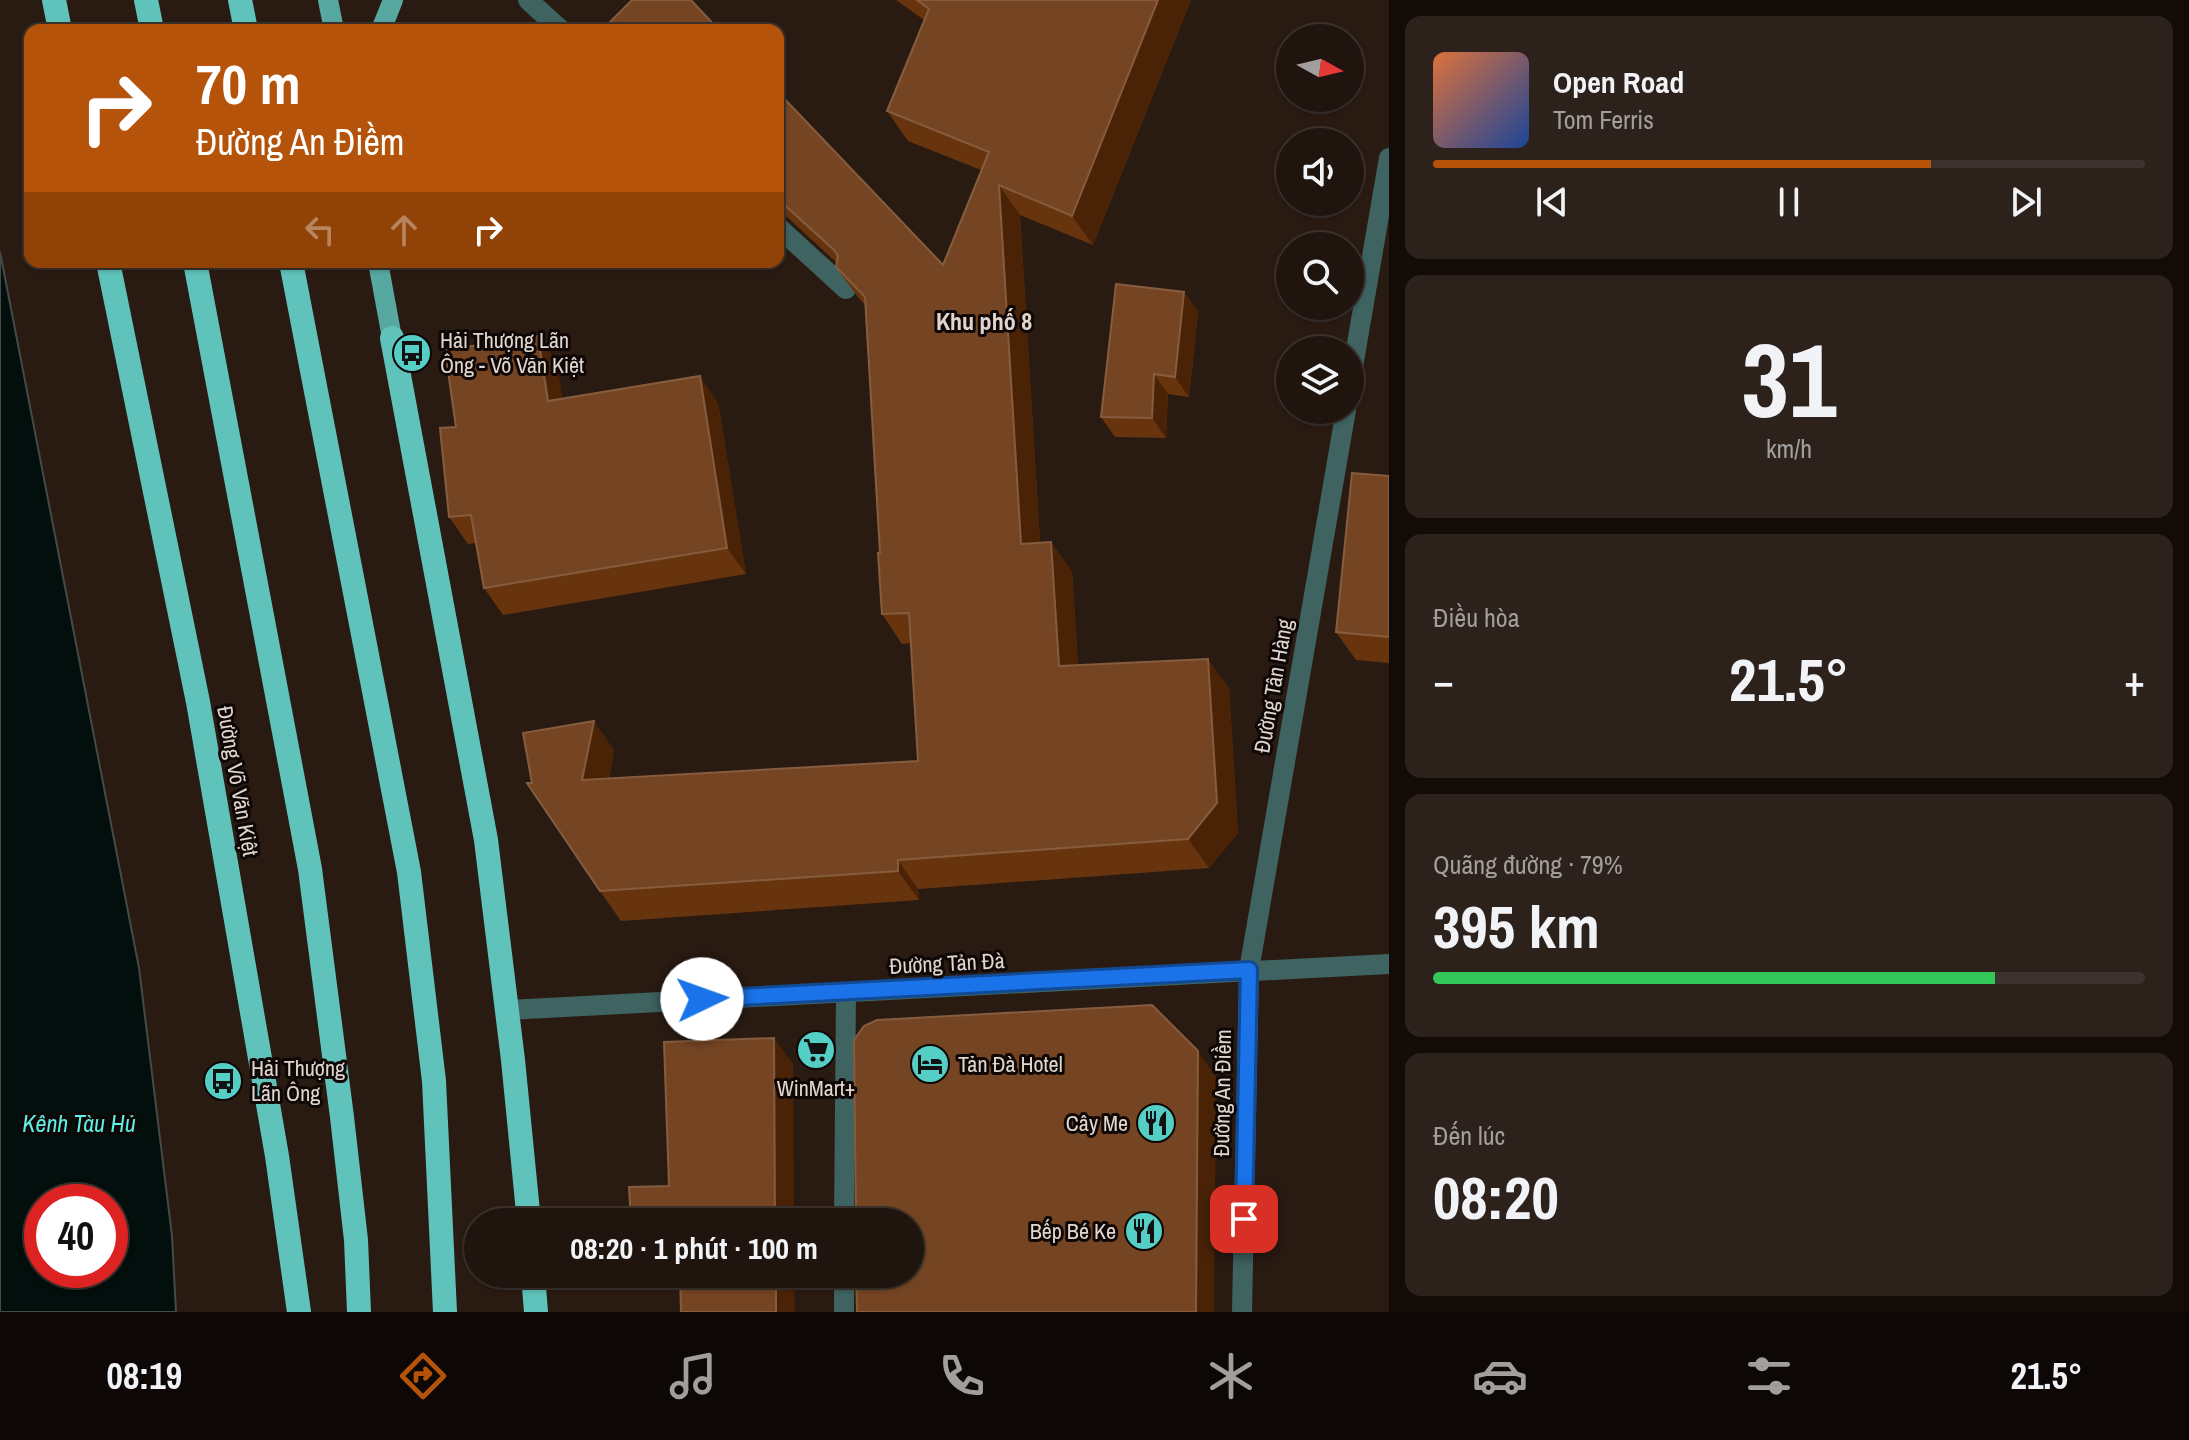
<!DOCTYPE html>
<html lang="vi">
<meta charset="utf-8">
<style>
:root{--surface:#20140e;--page:#2d211c;--text:#f1f3f6;--muted:#a29e9e;--line:#3d332e;--accent:#b45309}
body{margin:0;font-family:"Archivo Narrow",sans-serif;background:var(--page);color:var(--text);height:100vh;display:flex;flex-direction:column;font-size:30px;white-space:nowrap}
*{box-sizing:border-box;margin:0}
p{font-size:26px;color:var(--muted)}
.icon{flex:none;width:44px;height:44px;fill:none;stroke:currentColor;stroke-width:2;stroke-linecap:round;stroke-linejoin:round}
.map{position:relative;flex:1;overflow:hidden}
.sheet{display:flex;flex-direction:column;gap:16px;padding:16px;background:#120b08;width:800px}
.sheet>*{flex:none}
.hud{position:absolute;left:24px;top:24px;width:760px;height:244px;border-radius:16px;box-shadow:0 2px 6px #0004,0 0 0 2px var(--line);background:#b45309;color:#fff;overflow:hidden}
.needle{width:52px;rotate:98deg}
.fabs{position:absolute;left:1276px;top:24px;display:grid;gap:16px}
.fabs a{display:grid;place-items:center;width:88px;height:88px;border-radius:50%;background:var(--surface);box-shadow:0 2px 6px #0004,0 0 0 2px var(--line);font-size:40px}
.speed{position:absolute;left:24px;top:1184px;display:flex;gap:16px;font-size:40px;font-weight:700;text-align:center}
.speed>*{display:grid;place-content:center;width:104px;height:104px;border-radius:50%;background:var(--surface);box-shadow:0 2px 6px #0004,0 0 0 2px var(--line);line-height:1}
.speed .limit{border:12px solid #d22;background:#fff;color:#111}
.pin{position:absolute;display:grid;place-items:center;width:68px;height:68px;color:#fff;margin:-34px;border-radius:16px;box-shadow:0 4px 12px #0006}
.me{position:absolute;width:88px;margin:-44px;rotate:87deg;stroke-linejoin:round;filter:drop-shadow(0 0 6px #0008)}
.turn{display:flex;align-items:center;gap:28px;height:168px;padding:0 40px;font-size:36px}
.turn .icon{width:104px;height:104px;stroke-width:2.5}
.turn b{display:block;font-size:56px;line-height:68px}
.lanes{display:flex;align-items:center;height:76px;padding:0 40px;background:#0003;justify-content:center;gap:40px;direction:ltr}
.lanes .off{opacity:.35}
.big{font-size:60px;font-weight:800;line-height:1.1}
.sheet .tile{flex:1;display:flex;flex-direction:column;justify-content:center;gap:12px;min-width:0;padding:0 28px;border-radius:16px;background:var(--page)}
.sheet .dial{align-items:center;gap:0}
.dial b{font-size:104px;line-height:1}
.song{display:flex;align-items:center;gap:24px}
.cover{width:96px;height:96px;border-radius:12px;background:linear-gradient(135deg,hsl(20 70% 55%),hsl(220 70% 35%))}
.played{height:8px;border-radius:4px;background:linear-gradient(90deg,var(--accent) 70%,var(--line) 70%)}
.keys{display:flex;justify-content:space-around;direction:ltr}
.heat{display:flex;justify-content:space-between;align-items:center;font-size:44px;direction:ltr}
.charge{height:12px;border-radius:6px;background:linear-gradient(90deg,#34c759 79%,var(--line) 0)}
.trip{position:absolute;left:464px;top:1208px;width:460px;height:80px;border-radius:40px;background:var(--surface);box-shadow:0 2px 6px #0004,0 0 0 2px var(--line);font-weight:800;line-height:80px;text-align:center}
.dock{display:flex;height:128px;justify-content:space-around;align-items:center;background:#0d0806;color:var(--muted)}
.dock .icon{width:56px;height:56px}
.dock .selected{color:var(--accent)}
.dock b{font-size:36px;color:var(--text)}
main{display:flex;flex:1;min-height:0}
.map>svg:first-child{display:block}
</style>
<main>
<div class="map">
<svg width="1389" height="1312" viewBox="0 0 1389 1312">
<rect width="100%" height="100%" fill="#2a1b12"/>
<!-- water -->
<path fill="#030f0d" stroke="#454a47" stroke-width="2" fill-rule="evenodd" d="M0,252L139,968L172,1236L176,1312H0ZM42,1202H110V1270H42Z"/>
<g fill="none" stroke-linecap="round" stroke-linejoin="round">
<!-- minor -->
<g stroke="#3e6360" stroke-width="20">
<polyline points="528,0 561,30"/>
<polyline points="778,227 846,289"/>
<polyline points="1350,384 1389,158"/>
<polyline points="507,1010 1389,964"/>
<polyline points="844,1222 846,992"/>
<polyline points="844,1312 844,1274"/>
<polyline points="1242,1312 1249,970 1346,410"/>
</g>
<!-- major -->
<g stroke="#57a8a1" stroke-width="20">
<polyline points="328,0 334,30"/>
<polyline points="381,30 393,0"/>
<polyline points="378,262 392,338"/>
</g>
<!-- highway -->
<g stroke="#5fc3bb" stroke-width="24">
<polyline points="54,0 60,30"/>
<polyline points="146,0 152,30"/>
<polyline points="240,0 246,30"/>
<polyline points="108,262 198,702 277,1156 299,1312"/>
<polyline points="195,262 310,869 342,1117 356,1240 359,1312"/>
<polyline points="291,262 409,872 434,1081 445,1312"/>
<polyline points="392,338 486,840 513,1060 529,1222"/>
<polyline points="533,1274 536,1312"/>
</g>
</g>
<!-- wall -->
<g fill="#68340e">
<polygon points="896,0 1191,0 1093,245 1020,215 1040,543 1051,542 1072,572 1078,665 1229,688 1238,833 1209,868 918,889 919,900 621,921 600,891 532,783 614,750 609,778 918,761 911,643 902,644 882,614 880,553 865,305 857,296 836,267 837,263 787,217 778,214 778,92 943,265 981,170 908,141 887,111 924,20"/>
<polygon points="1184,292 1198,312 1189,397 1168,394 1166,438 1115,437 1101,417"/>
<polygon points="538,336 557,363 562,399 718,403 746,574 503,615 484,588 476,543 468,544 449,517 456,427"/>
<polygon points="1389,476 1389,663 1356,660 1336,632"/>
</g>
<!-- shaded-wall -->
<g fill="#4a2307">
<polygon points="1158,0 1191,0 1093,245 1072,216"/>
<polygon points="999,185 1020,215 1042,574 1021,544"/>
<polygon points="1184,292 1198,312 1189,397 1175,377"/>
<polygon points="538,336 557,363 567,428 548,401"/>
<polygon points="1154,374 1168,394 1166,438 1152,418"/>
<polygon points="700,376 718,403 746,574 727,548"/>
<polygon points="1051,542 1072,572 1080,696 1059,666"/>
<polygon points="1208,659 1229,688 1238,833 1209,868 1188,839"/>
<polygon points="594,721 614,750 602,809 582,780"/>
<polygon points="898,860 918,889 919,900 898,871"/>
<polygon points="774,1038 793,1064 794,1222 775,1222"/>
<polygon points="1198,1051 1216,1077 1214,1312 1196,1312"/>
<polygon points="776,1274 794,1274 795,1312 776,1312"/>
</g>
<!-- building -->
<g fill="#754523" stroke="#865c3e" stroke-width="2">
<polygon points="632,0 691,0 719,30 602,30"/>
<polygon points="917,0 1158,0 1072,216 999,185 1021,544 1051,542 1059,666 1208,659 1217,803 1188,839 898,860 898,871 600,891 527,783 532,783 523,733 594,721 582,780 918,761 909,613 882,614 878,553 880,553 865,297 836,267 838,256 834,250 778,199 778,92 943,265 989,152 887,111 929,9"/>
<polygon points="1116,284 1184,292 1175,377 1154,374 1152,418 1101,417"/>
<polygon points="538,336 548,401 700,376 727,548 484,588 471,515 449,517 440,428 456,427 445,350"/>
<polygon points="1352,473 1389,476 1389,637 1336,632"/>
<polygon points="1152,1005 1198,1051 1196,1312 857,1312 856,1274 910,1274 910,1222 856,1222 854,1040 864,1026 877,1020"/>
<polygon points="774,1038 775,1222 631,1222 629,1187 669,1186 664,1042"/>
<polygon points="680,1274 776,1274 776,1312 681,1312"/>
</g>
<g fill="none" stroke-linecap="round" stroke-linejoin="round">
<defs>
<polyline id="route" points="702,999 1249,970 1244,1219"/>
</defs>
<!-- route casing -->
<use href="#route" stroke="#114b97" stroke-width="20"/>
<!-- route -->
<use href="#route" stroke="#1a73e8" stroke-width="14"/>
</g>
<!-- icons -->
<defs>
<symbol id="bus-disc" viewBox="-11 -11 22 22"><circle r="9.5" fill="#55cec5" stroke="#0e0705"/><path d="M-5-6H5V4H4V6H2V4H-2V6H-4V4H-5ZM-3.5-4V0h7V-4ZM-3.5 1.2v1.5H-2V1.2ZM2 1.2v1.5H3.5V1.2Z" fill="#111"/></symbol>
<symbol id="supermarket-disc" viewBox="-11 -11 22 22"><circle r="9.5" fill="#55cec5" stroke="#0e0705"/><path d="M-6-5.5h2.5l.6 2H6L4.5 2H-2.5L-4.4-4H-6ZM-1.5 3.2a1.3 1.3 0 1 0 .1 0ZM3 3.2a1.3 1.3 0 1 0 .1 0Z" fill="#111"/></symbol>
<symbol id="hotel-disc" viewBox="-11 -11 22 22"><circle r="9.5" fill="#55cec5" stroke="#0e0705"/><path d="M-6-4.5h1.5V1H6V5H4.5V3h-9V5H-6ZM-4 0a1.8 1.8 0 1 1 3.6 0ZM.5 0V-2.5h3Q6-2.5 6 0Z" fill="#111"/></symbol>
<symbol id="restaurant-disc" viewBox="-11 -11 22 22"><circle r="9.5" fill="#55cec5" stroke="#0e0705"/><path d="M-5-6h1v4h1v-4h1v4h1v-4h1v5L-1.5 .5V6h-2V.5L-5-1ZM5-6V6H3V1.5H1.5Q1.5-4 5-6Z" fill="#111"/></symbol>
</defs>
<g fill-rule="evenodd">
<use href="#bus-disc" x="390" y="331" width="44" height="44"/>
<use href="#supermarket-disc" x="794" y="1028" width="44" height="44"/>
<use href="#hotel-disc" x="908" y="1042" width="44" height="44"/>
<use href="#bus-disc" x="201" y="1059" width="44" height="44"/>
<use href="#restaurant-disc" x="1134" y="1101" width="44" height="44"/>
<use href="#restaurant-disc" x="1122" y="1209" width="44" height="44"/>
</g>
<g text-anchor="middle" dominant-baseline="central" stroke-width="6" stroke-linejoin="round" paint-order="stroke">
<!-- poi labels -->
<g font-size="22" fill="#e0d5cf" stroke="#0e0705" text-anchor="start">
<text x="440" y="340">Hải Thượng Lãn<tspan x="440" dy="25">Ông - Võ Văn Kiệt</tspan></text>
<text x="958" y="1064">Tản Đà Hotel</text>
<text x="251" y="1068">Hải Thượng<tspan x="251" dy="25">Lãn Ông</tspan></text>
<text x="816" y="1088" text-anchor="middle">WinMart+</text>
<text x="1128" y="1123" text-anchor="end">Cây Me</text>
<text x="1116" y="1231" text-anchor="end">Bếp Bé Ke</text>
</g>
<!-- street labels -->
<g font-size="22" fill="#e0d5cf" stroke="#0e0705">
<text transform="translate(1273 686) rotate(-80)">Đường Tân Hàng</text>
<text transform="translate(238 781) rotate(80)">Đường Võ Văn Kiệt</text>
<text transform="translate(947 963) rotate(-3)">Đường Tản Đà</text>
<text transform="translate(1222 1093) rotate(-89)">Đường An Điềm</text>
</g>
<!-- neighbourhood labels -->
<g font-size="24" font-weight="bold" fill="#e0d5cf" stroke="#0e0705">
<text x="984" y="321">Khu phố 8</text>
</g>
<!-- water labels -->
<g font-size="24" font-style="italic" fill="#5fefe5" stroke="#0e0705">
<text x="79" y="1123">Kênh Tàu Hủ</text>
</g>
</g>
</svg>
<div class="fabs">
<a><svg class="needle" viewBox="-14 -14 28 28"><path d="M0-13l5 13h-10z" fill="#e53935"/><path d="M0 13l5-13h-10z" fill="#a29e9e"/></svg></a>
<a><svg class="icon" aria-label="sound" viewBox="0 0 24 24"><path d="M4 9h4l5-4v14l-5-4H4zM17 9q2 3 0 6"/></svg></a>
<a><svg class="icon" aria-label="search" viewBox="0 0 24 24"><circle cx="10" cy="10" r="6"/><path d="M15 15l6 6"/></svg></a>
<a><svg class="icon" aria-label="layers" viewBox="0 0 24 24"><path d="M12 4l9 5-9 5-9-5zM3 14l9 5 9-5"/></svg></a>
</div>
<div class="speed"><div class="limit">40</div></div>
<div class="pin" style="left:1244px;top:1219px;background:#d93025"><svg class="icon" aria-label="arrive" viewBox="0 0 24 24"><path d="M6 21V4h12l-3 4 3 4H6"/></svg></div>
<svg class="me" style="left:702px;top:999px" viewBox="-20 -20 40 40"><circle r="19" fill="#fff"/><path d="M0-13L10 11 0 6-10 11z" fill="#1a73e8"/></svg>
<div class="trip">08:20 · 1 phút · 100 m</div>
<div class="hud">
<div class="turn"><svg class="icon" aria-label="right" viewBox="0 0 24 24"><path d="M7 20v-9h11M14 6l5 5-5 5"/></svg><div><b>70 m</b>Đường An Điềm</div></div>
<div class="lanes"><svg class="icon off" aria-label="left" viewBox="0 0 24 24"><path d="M17 20v-9H6M10 6l-5 5 5 5"/></svg><svg class="icon off" aria-label="ahead" viewBox="0 0 24 24"><path d="M12 20V5M6 11l6-6 6 6"/></svg><svg class="icon" aria-label="right" viewBox="0 0 24 24"><path d="M7 20v-9h11M14 6l5 5-5 5"/></svg></div>
</div>
</div>
<section class="sheet">
<div class="tile">
<div class="song"><i class="cover"></i><div><b>Open Road</b><p>Tom Ferris</p></div></div>
<div class="played"></div>
<div class="keys"><svg class="icon" aria-label="previous" viewBox="0 0 24 24"><path d="M18 5L8 12l10 7zM5 5v14"/></svg><svg class="icon" aria-label="pause" viewBox="0 0 24 24"><path d="M8 5v14M16 5v14"/></svg><svg class="icon" aria-label="next" viewBox="0 0 24 24"><path d="M6 5l10 7-10 7zM19 5v14"/></svg></div>
</div>
<div class="tile dial"><b>31</b><p>km/h</p></div>
<div class="tile"><p>Điều hòa</p>
<div class="heat"><a>−</a><b class="big">21.5°</b><a>+</a></div>
</div>
<div class="tile"><p>Quãng đường · 79%</p><b class="big">395 km</b><div class="charge"></div></div>
<div class="tile"><p>Đến lúc</p><b class="big">08:20</b></div>
</section>
</main>
<nav class="dock">
<b>08:19</b>
<svg class="icon selected" aria-label="directions" viewBox="0 0 24 24"><path d="M12 3l9 9-9 9-9-9zM9 14v-3h6M13 9l2 2-2 2"/></svg>
<svg class="icon" aria-label="music" viewBox="0 0 24 24"><path d="M9 18V5l10-2v13"/><circle cx="6" cy="18" r="3"/><circle cx="16" cy="16" r="3"/></svg>
<svg class="icon" aria-label="phone" viewBox="0 0 24 24"><path d="M5 4h4l2 5-3 2q2 4 5 5l2-3 5 2v4C11 20 4 13 5 4z"/></svg>
<svg class="icon" aria-label="climate" viewBox="0 0 24 24"><path d="M12 3v18M4 7l16 10M4 17L20 7"/></svg>
<svg class="icon" aria-label="car" viewBox="0 0 24 24"><path d="M5 17H2v-5l4-1 3-4h7l3 4 3 1v5h-3M9 17h6M6 11h13"/><circle cx="7" cy="17" r="2"/><circle cx="17" cy="17" r="2"/></svg>
<svg class="icon" aria-label="filters" viewBox="0 0 24 24"><path d="M4 7h16M4 17h16"/><circle cx="9" cy="7" r="2"/><circle cx="15" cy="17" r="2"/></svg>
<b>21.5°</b>
</nav>
